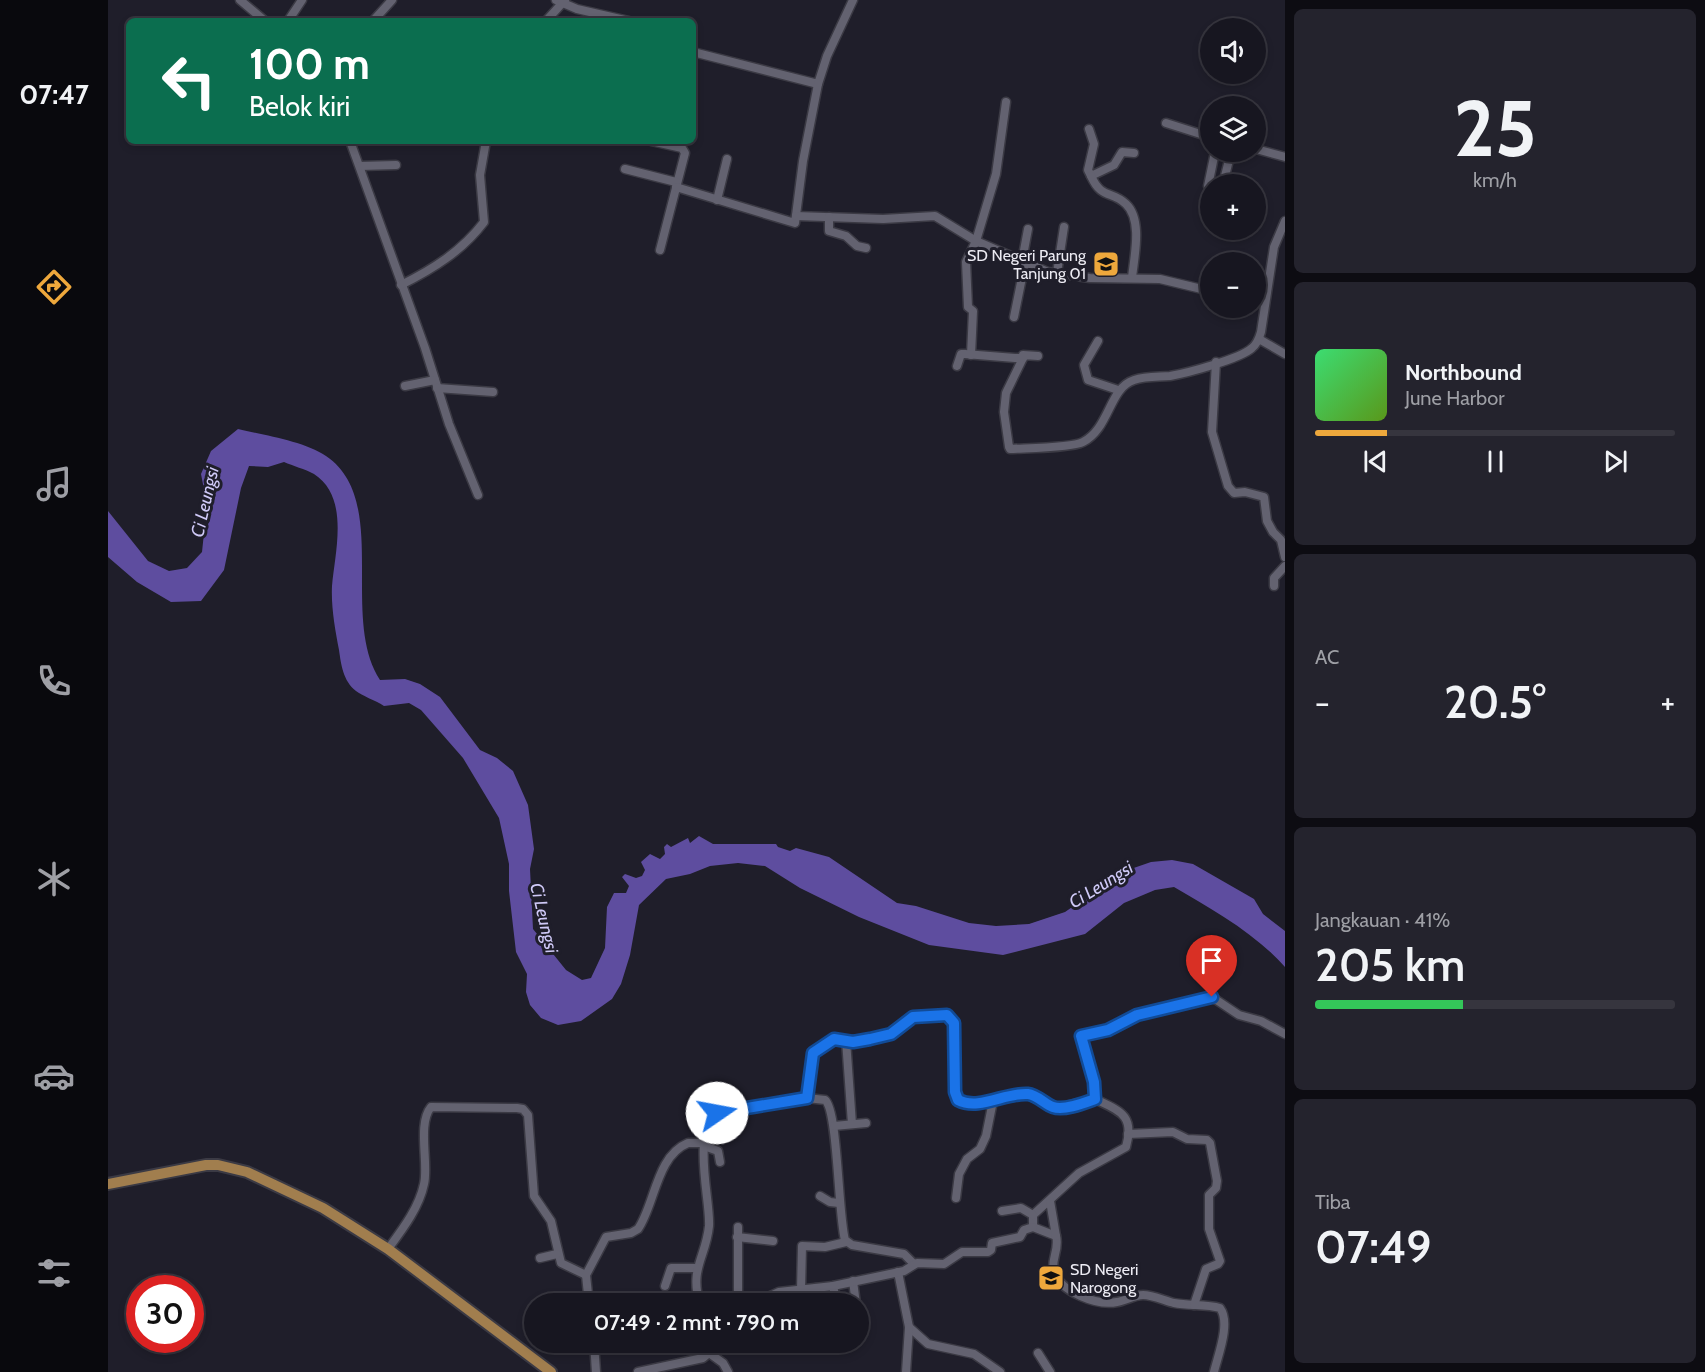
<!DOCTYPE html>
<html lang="id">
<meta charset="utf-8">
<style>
:root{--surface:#171620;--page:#24232d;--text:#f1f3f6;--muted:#9e9fa5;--line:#36353e;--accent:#eea83c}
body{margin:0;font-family:Cabin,sans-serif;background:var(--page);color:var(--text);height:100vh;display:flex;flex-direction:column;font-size:22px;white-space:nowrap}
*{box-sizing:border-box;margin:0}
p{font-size:20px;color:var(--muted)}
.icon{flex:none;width:33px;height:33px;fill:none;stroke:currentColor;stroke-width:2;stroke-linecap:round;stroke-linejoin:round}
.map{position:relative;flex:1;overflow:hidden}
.side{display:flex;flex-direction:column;gap:9px;padding:9px;background:#0d0c12;width:420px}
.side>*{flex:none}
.top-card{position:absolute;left:18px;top:18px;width:570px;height:126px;border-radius:9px;box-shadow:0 3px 9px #0003,0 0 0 2px var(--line);background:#0b6e4f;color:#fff;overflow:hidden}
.fabs{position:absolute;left:1092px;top:18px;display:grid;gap:12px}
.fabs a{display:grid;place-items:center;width:66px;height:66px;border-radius:50%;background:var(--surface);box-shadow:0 3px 9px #0003,0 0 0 2px var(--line);font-size:30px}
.speed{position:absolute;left:18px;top:1275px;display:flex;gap:12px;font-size:30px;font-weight:700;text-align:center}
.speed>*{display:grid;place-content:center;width:78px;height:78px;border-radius:50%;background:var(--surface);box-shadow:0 3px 9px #0003,0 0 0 2px var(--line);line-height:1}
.speed .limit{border:9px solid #d22;background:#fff;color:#111}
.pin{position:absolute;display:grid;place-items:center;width:51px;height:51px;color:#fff;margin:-62px -26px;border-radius:50% 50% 50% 0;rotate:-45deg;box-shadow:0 0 6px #0007}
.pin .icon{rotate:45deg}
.me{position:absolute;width:66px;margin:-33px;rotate:78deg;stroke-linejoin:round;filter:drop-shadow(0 0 4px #0008)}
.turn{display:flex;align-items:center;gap:21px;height:126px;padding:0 24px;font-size:27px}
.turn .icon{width:78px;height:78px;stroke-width:2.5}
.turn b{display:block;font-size:42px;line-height:51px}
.big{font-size:45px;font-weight:600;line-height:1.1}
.side .tile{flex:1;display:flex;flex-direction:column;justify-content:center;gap:9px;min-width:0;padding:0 21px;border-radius:9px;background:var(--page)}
.side .dial{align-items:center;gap:0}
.dial b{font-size:78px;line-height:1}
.song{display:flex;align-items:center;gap:18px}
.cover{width:72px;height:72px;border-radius:9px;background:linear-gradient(135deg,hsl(140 70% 55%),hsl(90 70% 35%))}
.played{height:6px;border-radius:3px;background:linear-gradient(90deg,var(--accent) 20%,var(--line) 20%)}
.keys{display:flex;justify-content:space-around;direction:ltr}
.heat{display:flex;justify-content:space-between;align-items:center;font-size:33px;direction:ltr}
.charge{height:9px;border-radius:4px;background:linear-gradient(90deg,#34c759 41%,var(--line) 0)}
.trip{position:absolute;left:416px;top:1293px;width:345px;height:60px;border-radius:30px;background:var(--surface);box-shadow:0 3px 9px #0003,0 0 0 2px var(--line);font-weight:600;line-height:60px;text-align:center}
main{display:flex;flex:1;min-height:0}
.dock{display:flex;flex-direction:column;width:108px;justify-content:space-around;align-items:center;background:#09090d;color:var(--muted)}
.dock .icon{width:42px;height:42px}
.dock .active{color:var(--accent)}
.dock b{font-size:27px;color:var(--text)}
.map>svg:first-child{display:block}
</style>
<main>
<nav class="dock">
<b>07:47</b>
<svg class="icon active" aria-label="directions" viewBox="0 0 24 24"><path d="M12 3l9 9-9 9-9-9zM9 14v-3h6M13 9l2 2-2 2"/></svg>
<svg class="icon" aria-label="music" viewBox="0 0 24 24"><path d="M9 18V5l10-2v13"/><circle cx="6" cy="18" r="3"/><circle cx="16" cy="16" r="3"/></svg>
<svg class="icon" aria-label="phone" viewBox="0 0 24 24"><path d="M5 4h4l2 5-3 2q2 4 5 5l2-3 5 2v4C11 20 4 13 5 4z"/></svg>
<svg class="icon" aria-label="climate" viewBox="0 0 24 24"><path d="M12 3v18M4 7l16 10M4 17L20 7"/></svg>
<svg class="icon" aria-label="car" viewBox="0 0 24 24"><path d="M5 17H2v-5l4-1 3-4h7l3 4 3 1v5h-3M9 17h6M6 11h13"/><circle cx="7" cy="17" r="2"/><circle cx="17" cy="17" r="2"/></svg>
<svg class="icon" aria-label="filters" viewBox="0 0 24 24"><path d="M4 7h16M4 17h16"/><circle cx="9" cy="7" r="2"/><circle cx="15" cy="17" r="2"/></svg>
</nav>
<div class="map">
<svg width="1177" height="1372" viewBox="0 0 1177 1372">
<rect width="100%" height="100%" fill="#1f1e2a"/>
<!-- water -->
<path fill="#5e4d9f" d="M130,429C156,435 196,441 218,456C283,500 231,617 272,680L297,679L312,684L332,697L372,750L389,758L405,771L420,805L426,849L422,869L425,929L458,970L474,980L483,978L497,948L499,907L506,893H518L521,886L514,877L517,874L528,878L534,876L537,870L533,862L542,854L552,859L557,854L556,847L559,844L563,847L580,838L582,843L591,836L605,844H668L670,847L682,851L688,848L721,857L789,903L808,906L861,923L888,926L921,924L957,912L1017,871L1043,862L1064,860L1085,864L1146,899L1155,914L1177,931V967C1148,934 1104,909 1066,887L1047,890L1016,903L977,934L895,955L821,945L751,917L692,888L657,866L630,863L602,866L582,874L558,879L531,905L522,955L513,984L504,999L473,1021L450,1025L433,1018L422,1005L418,992L419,974L408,952L401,891V864L391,818L355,758L313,710L301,703L276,706C267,700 254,696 248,691C235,681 233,664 231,650C227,629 223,607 224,586C227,552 242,497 206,474C197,469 185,466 176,462L160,467L141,466L133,488L116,570L93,601L63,602L29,582L0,557V511L40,561L61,571L79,568L94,552L96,533L102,520L93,474L103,451Z"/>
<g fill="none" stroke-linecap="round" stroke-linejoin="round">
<defs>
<g id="minor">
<polyline points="132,0 157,21"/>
<polyline points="448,0 469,9 521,21"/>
<polyline points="180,21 194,0"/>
<polyline points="265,21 284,0"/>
<polyline points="438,21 457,0"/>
<polyline points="585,52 710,84 719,56 745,0"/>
<polyline points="1058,123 1102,137"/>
<polyline points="981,129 986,144 980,170 983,176 1006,165 1014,152 1026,153"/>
<polyline points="242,141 317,348 341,424 370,495"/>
<polyline points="543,141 574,148 577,153 552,250"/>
<polyline points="1148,149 1177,157"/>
<polyline points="252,166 288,165"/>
<polyline points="517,169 568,182"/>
<path d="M983,176C994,200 1003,190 1018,204C1035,220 1026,257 1024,278"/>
<polyline points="1115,184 1123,152"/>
<polyline points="1100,186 1107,152"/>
<polyline points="568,187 687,223 695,161 710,84"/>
<polyline points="609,200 619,159"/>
<polyline points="688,216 775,219 827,216 868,241 940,272 982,278 1052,279 1102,291"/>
<polyline points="721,217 721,231 738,236 749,246 758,248"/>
<polyline points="914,261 920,229"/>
<polyline points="949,273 956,227"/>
<path d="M293,285C325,269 354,251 376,222L372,175L378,141"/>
<polyline points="906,317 917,263"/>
<polyline points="1151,339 1177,354"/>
<polyline points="990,341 976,365 980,380 1010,390"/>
<polyline points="863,355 865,311 860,307 858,262 868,241 888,174 898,102"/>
<path d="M915,358L898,393L896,412L901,447L902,449C917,448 964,448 975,442C1002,428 1001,388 1026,380C1038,376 1050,377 1062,376C1079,373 1132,359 1144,348C1149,344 1151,339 1153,332L1166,247L1177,221"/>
<polyline points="1108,362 1104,432 1120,486 1126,493 1137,492 1156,497 1159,521 1165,532 1173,540 1177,557"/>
<polyline points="849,366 853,354 857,354 907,358 915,358 915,355 930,356"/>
<polyline points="297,386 327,380"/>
<polyline points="329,388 385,392"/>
<polyline points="1166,586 1166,578 1177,566"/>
<polyline points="738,1040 744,1124"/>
<path d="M699,1098L717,1100C730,1110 730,1215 737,1240L744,1245L796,1254L806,1264"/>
<path d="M987,1099C1012,1111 1027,1115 1018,1147L971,1173L925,1215V1227L948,1236C952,1249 942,1261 946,1272C953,1292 989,1306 1009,1302C1017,1301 1026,1295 1035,1295C1045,1295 1057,1301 1066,1303C1081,1306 1098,1304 1112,1308C1123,1323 1110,1355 1106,1372"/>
<polyline points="726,1126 758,1123"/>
<polyline points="1020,1134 1065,1132 1079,1139 1099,1140 1102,1143 1109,1181 1108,1188 1101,1195 1101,1229 1112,1261 1110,1264 1098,1269 1086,1305"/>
<polyline points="596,1146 610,1151 612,1162"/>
<polyline points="712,1196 722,1202 731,1203"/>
<polyline points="848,1198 851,1174 859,1159 872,1149 878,1136 885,1101"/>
<polyline points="942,1201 948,1236"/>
<polyline points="894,1211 913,1208 925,1215"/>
<polyline points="630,1227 630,1304"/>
<polyline points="629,1237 665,1241"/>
<path d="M280,1249C294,1230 311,1208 316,1184C321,1164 309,1124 323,1107L409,1108L415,1109L420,1115L426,1196L443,1221L453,1263L478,1275"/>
<polyline points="432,1258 449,1254"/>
<polyline points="790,1272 801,1327 820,1344 866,1354 892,1372"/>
<polyline points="745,1281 748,1304"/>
<polyline points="557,1286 563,1268 589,1268"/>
<polyline points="725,1286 729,1304"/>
<polyline points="708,1288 709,1304"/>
<polyline points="693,1290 694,1246 717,1247 738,1242"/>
<path d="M481,1304L478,1275L498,1237L523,1233L530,1229C547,1205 548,1156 580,1143H596"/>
<path d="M592,1304C581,1269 598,1257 601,1226C603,1198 579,1121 618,1110L699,1098L705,1053L726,1039L745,1042L762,1039L783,1034L805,1017L839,1015L846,1023L847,1092L850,1100L855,1103L885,1101L919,1094L949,1108L987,1099L986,1082L973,1037L1003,1029L1029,1015L1104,997L1131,1015L1153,1021L1177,1034"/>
<polyline points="645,1304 671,1292 725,1286 796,1271 809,1263 836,1264 854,1252 880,1252 883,1250 884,1243 912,1237 916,1230 925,1227"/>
<polyline points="486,1342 488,1372"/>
<polyline points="601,1353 615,1363 620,1372"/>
<polyline points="930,1353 942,1372"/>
<polyline points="530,1372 595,1358 601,1353 604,1342"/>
<polyline points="798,1372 801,1327"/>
</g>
<polyline id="major" points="0,1184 98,1165 110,1165 139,1172 215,1208 280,1249 443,1372"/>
</defs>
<!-- minor casing -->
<use href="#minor" stroke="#3b3a44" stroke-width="11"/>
<!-- major casing -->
<use href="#major" stroke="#3b3a44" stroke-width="14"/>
<!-- minor -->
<use href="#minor" stroke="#636270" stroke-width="8"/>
<!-- major -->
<use href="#major" stroke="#a17e4e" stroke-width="10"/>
</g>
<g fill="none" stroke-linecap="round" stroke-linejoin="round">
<defs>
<path id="route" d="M609,1113L699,1098L705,1053L726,1039L745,1042L762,1039L783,1034L805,1017L839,1015L846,1023L847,1092L850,1100C871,1111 898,1092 920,1094C929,1095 937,1104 945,1107C956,1111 976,1103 987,1099L986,1082L973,1036L1000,1030L1029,1015L1104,997"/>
</defs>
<!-- route casing -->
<use href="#route" stroke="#114b97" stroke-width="15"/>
<!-- route -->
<use href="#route" stroke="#1a73e8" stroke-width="10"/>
</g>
<!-- icons -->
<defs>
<symbol id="school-square" viewBox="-11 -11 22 22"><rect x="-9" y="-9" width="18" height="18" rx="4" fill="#eea83c" stroke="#1f1e2a"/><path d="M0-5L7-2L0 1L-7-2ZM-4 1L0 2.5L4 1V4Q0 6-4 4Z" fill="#111"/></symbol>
</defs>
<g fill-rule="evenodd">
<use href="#school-square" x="983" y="249" width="30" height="30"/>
<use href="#school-square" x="928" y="1263" width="30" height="30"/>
</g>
<g text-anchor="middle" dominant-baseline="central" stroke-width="6" stroke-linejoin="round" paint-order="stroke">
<!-- poi labels -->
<g font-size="16" fill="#ecebf3" stroke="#1f1e2a" text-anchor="end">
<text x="978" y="255">SD Negeri Parung<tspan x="978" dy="18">Tanjung 01</tspan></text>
<text x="962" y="1269" text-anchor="start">SD Negeri<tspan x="962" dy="18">Narogong</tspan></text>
</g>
<!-- water labels -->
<g font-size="18" font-style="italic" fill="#cfc9f7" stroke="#1f1e2a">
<text transform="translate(97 502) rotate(-77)">Ci Leungsi</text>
<text transform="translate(993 885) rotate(-32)">Ci Leungsi</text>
<text transform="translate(436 918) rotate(77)">Ci Leungsi</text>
</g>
</g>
</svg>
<div class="fabs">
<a><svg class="icon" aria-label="sound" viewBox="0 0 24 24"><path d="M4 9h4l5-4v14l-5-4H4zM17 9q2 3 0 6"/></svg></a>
<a><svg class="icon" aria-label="layers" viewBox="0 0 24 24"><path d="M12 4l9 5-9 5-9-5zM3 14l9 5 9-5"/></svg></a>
<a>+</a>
<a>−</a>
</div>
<div class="speed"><div class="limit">30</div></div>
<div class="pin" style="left:1104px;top:997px;background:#d93025"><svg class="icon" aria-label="arrive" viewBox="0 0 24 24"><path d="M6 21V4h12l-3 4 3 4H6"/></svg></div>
<svg class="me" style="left:609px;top:1113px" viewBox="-20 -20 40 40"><circle r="19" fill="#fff"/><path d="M0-13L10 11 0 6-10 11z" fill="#1a73e8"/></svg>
<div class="trip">07:49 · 2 mnt · 790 m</div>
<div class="top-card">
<div class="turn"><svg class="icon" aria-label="left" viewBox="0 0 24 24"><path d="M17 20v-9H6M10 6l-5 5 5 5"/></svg><div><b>100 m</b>Belok kiri</div></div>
</div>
</div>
<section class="side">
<div class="tile dial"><b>25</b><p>km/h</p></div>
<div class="tile">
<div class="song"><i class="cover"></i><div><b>Northbound</b><p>June Harbor</p></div></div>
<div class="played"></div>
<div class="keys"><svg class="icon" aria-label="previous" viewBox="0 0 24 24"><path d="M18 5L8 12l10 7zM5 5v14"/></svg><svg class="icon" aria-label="pause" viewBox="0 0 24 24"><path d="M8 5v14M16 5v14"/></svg><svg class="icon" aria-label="next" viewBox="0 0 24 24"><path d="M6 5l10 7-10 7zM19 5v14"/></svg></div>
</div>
<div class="tile"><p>AC</p>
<div class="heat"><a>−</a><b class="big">20.5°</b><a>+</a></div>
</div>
<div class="tile"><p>Jangkauan · 41%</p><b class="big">205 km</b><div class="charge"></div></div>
<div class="tile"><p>Tiba</p><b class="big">07:49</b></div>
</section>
</main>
